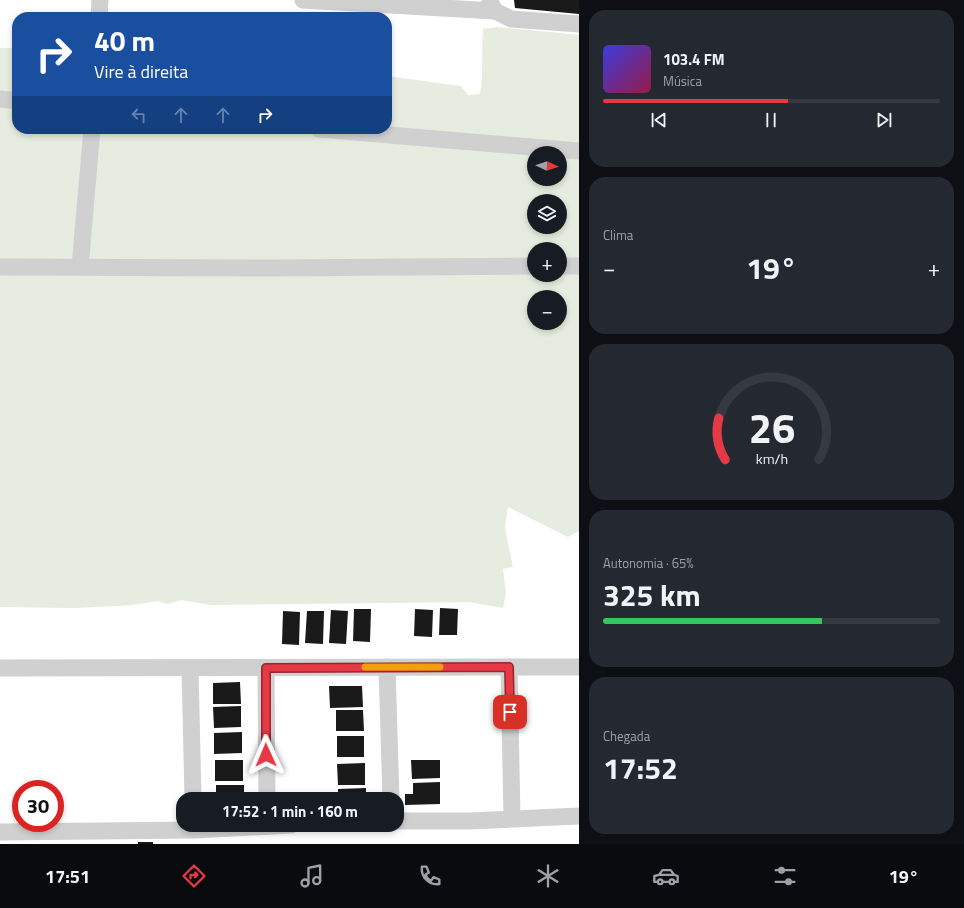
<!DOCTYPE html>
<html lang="pt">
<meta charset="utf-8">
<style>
:root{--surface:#171b24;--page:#242831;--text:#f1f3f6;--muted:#9ea1a6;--line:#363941;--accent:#e63946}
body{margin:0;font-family:"Titillium Web",sans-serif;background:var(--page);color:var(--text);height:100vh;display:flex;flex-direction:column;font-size:15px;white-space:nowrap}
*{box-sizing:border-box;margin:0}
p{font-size:13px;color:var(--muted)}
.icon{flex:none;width:22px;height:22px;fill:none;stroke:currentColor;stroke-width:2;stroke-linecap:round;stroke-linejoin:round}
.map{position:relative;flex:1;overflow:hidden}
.side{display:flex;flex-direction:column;gap:10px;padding:10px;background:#0d0f14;width:385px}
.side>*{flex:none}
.banner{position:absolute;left:12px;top:12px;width:380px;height:122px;border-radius:16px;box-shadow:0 2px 6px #0003;background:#1a4fa0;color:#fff;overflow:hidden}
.needle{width:26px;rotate:94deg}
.controls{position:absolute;left:527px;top:146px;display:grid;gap:8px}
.controls a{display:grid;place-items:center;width:40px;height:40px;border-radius:50%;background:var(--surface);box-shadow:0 2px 6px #0003;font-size:20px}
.speed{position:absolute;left:12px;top:780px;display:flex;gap:8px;font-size:20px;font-weight:700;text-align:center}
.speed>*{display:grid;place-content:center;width:52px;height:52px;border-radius:50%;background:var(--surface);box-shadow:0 2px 6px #0003;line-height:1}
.speed .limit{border:6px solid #d22;background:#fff;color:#111}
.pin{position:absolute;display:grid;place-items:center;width:34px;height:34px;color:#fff;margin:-17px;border-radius:8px;box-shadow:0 2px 6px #0006}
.me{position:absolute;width:44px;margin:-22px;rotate:359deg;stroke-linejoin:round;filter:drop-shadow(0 0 3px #0008)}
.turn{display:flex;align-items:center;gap:14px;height:84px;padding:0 16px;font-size:18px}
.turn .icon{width:52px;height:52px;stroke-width:2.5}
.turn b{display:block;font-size:28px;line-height:34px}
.lanes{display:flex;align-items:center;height:38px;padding:0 16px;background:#0003;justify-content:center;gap:20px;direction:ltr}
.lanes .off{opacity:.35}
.big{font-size:30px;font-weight:700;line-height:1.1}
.side .tile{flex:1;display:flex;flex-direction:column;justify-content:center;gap:6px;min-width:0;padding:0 14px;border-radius:16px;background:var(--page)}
.side .dial{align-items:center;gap:0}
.dial svg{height:104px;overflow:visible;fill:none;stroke:var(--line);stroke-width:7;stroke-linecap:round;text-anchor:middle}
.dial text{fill:var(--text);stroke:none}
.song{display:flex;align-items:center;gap:12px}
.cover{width:48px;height:48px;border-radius:6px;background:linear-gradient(135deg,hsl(240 70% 55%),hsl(340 70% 35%))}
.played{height:4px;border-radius:2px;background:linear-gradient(90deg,var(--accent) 55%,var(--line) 55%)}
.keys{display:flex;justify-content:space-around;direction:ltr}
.heat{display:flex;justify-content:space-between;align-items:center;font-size:22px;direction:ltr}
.charge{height:6px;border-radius:3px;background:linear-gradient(90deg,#34c759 65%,var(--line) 0)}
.trip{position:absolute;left:176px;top:792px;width:228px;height:40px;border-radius:16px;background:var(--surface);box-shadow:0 2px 6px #0003;font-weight:700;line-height:40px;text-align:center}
.menu{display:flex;height:64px;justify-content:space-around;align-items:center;background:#090b0e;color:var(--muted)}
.menu .icon{width:28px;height:28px}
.menu .current{color:var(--accent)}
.menu b{font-size:18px;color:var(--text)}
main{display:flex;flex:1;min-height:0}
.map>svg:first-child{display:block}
</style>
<main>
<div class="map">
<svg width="579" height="844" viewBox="0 0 579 844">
<rect width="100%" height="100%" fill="#fff"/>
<!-- green -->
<path fill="#e6ecdf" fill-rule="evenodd" d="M497,27L579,35V531L568,537L508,507L505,528L513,567L503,569L506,593L503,608L469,602L211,605L181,600L168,604L158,601L132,605L76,608L0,607V48H17V129H387V76L461,86L468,95L480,94C484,73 481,51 483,29ZM534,153H560V179H534ZM534,201H560V227H534ZM534,249H560V275H534ZM534,297H560V323H534Z"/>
<!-- building -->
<g fill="#1a1a1a">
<polygon points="514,0 579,0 579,14 515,8"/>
<polygon points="182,13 192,14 192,17 182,17"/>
<polygon points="132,14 142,15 142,17 132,17"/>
<polygon points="203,14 213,15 212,17 203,17"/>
<polygon points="440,608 458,609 457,635 439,635"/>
<polygon points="354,609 371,609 370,642 353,641"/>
<polygon points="415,609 433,610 432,637 414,636"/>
<polygon points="331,610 348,611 346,644 329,643"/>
<polygon points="283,611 300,612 299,645 282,644"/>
<polygon points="307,611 324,611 323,644 305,643"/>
<polygon points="240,682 241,704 213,704 213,683"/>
<polygon points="329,686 362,686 363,707 330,708"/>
<polygon points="241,706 241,727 214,728 213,707"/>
<polygon points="336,710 363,710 364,731 336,731"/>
<polygon points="242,732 242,753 214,754 214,733"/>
<rect x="337" y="736" width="27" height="21"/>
<rect x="215" y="760" width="28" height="21"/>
<polygon points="411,760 440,760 440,778 412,779"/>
<polygon points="365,763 365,785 338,785 337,764"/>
<polygon points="440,782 440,804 405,805 405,794 413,794 413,783"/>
<rect x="216" y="785" width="28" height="14"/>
<polygon points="366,788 366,799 338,799 338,789"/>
<rect x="138" y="842" width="15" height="2"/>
</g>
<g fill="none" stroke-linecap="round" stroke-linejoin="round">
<!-- minor -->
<g stroke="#d0d0d0" stroke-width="17">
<polyline points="303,0 495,11"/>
<polyline points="490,2 495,11 511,19 579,24"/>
<polyline points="99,17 100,0"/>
<polyline points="0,99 17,101"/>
<polyline points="319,129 579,151"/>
<polyline points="560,266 579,266"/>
<polyline points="0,267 274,268 534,266"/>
<polyline points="80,267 92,129"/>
<polyline points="387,667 391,799"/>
<polyline points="509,667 512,818"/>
<polyline points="0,668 579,667"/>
<polyline points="190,668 193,799"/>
<polyline points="266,668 267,799"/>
<polyline points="397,821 470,821 579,816"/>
<polyline points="0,832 194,830 291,825"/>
</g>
</g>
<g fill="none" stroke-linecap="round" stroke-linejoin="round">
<defs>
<polyline id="route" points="266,755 266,668 509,667 510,712"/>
</defs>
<!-- route casing -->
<use href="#route" stroke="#96252e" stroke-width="10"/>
<!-- route -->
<use href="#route" stroke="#e63946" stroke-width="7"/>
<!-- slow -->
<polyline stroke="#f59e0b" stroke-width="7" points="365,667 440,667"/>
</g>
</svg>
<div class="controls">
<a><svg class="needle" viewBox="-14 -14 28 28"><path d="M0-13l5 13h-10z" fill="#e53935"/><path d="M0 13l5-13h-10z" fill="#9ea1a6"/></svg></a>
<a><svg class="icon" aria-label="layers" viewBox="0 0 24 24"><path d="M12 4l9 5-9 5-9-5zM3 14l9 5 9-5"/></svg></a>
<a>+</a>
<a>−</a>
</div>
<div class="speed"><div class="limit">30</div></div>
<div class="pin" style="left:510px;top:712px;background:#d93025"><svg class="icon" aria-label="arrive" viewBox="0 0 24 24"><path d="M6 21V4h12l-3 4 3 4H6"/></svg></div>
<svg class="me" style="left:266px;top:755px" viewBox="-20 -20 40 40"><path d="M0-17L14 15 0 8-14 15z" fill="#e63946" stroke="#fff" stroke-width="4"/></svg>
<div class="trip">17:52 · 1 min · 160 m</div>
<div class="banner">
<div class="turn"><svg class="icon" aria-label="right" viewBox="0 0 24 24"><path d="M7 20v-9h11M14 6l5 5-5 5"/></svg><div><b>40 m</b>Vire à direita</div></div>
<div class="lanes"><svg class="icon off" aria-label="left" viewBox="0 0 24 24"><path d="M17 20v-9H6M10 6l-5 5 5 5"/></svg><svg class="icon off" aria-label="ahead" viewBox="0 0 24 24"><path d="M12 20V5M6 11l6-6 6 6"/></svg><svg class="icon off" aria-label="ahead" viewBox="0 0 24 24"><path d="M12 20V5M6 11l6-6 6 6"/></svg><svg class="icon" aria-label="right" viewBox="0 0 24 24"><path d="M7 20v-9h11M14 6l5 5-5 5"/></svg></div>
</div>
</div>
<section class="side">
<div class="tile">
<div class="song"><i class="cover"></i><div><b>103.4 FM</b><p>Música</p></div></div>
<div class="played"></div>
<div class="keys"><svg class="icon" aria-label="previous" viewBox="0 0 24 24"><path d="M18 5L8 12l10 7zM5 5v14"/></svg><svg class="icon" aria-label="pause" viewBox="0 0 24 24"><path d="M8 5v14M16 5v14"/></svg><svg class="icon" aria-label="next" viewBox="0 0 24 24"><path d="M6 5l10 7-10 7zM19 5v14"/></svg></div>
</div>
<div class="tile"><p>Clima</p>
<div class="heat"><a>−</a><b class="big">19°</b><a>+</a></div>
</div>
<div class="tile dial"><svg viewBox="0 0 100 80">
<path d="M14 69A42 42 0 1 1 86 69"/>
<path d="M14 69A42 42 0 0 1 9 37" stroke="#e63946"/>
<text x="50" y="56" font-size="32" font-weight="700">26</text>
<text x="50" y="72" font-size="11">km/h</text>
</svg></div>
<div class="tile"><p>Autonomia · 65%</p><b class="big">325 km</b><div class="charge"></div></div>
<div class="tile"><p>Chegada</p><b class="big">17:52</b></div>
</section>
</main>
<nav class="menu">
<b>17:51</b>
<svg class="icon current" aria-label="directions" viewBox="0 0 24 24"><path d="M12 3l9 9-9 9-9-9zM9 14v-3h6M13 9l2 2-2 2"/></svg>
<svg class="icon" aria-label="music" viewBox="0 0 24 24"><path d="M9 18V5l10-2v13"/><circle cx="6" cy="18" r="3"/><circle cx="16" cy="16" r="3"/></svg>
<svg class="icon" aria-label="phone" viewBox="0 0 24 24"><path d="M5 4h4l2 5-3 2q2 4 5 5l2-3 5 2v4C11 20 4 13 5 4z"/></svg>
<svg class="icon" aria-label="climate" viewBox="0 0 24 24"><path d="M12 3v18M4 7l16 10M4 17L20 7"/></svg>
<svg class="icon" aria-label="car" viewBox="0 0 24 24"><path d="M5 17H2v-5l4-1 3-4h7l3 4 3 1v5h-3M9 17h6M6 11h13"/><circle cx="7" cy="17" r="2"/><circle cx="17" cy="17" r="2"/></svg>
<svg class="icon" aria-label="filters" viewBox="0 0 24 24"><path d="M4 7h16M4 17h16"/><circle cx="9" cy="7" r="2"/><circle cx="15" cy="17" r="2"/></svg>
<b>19°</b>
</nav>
